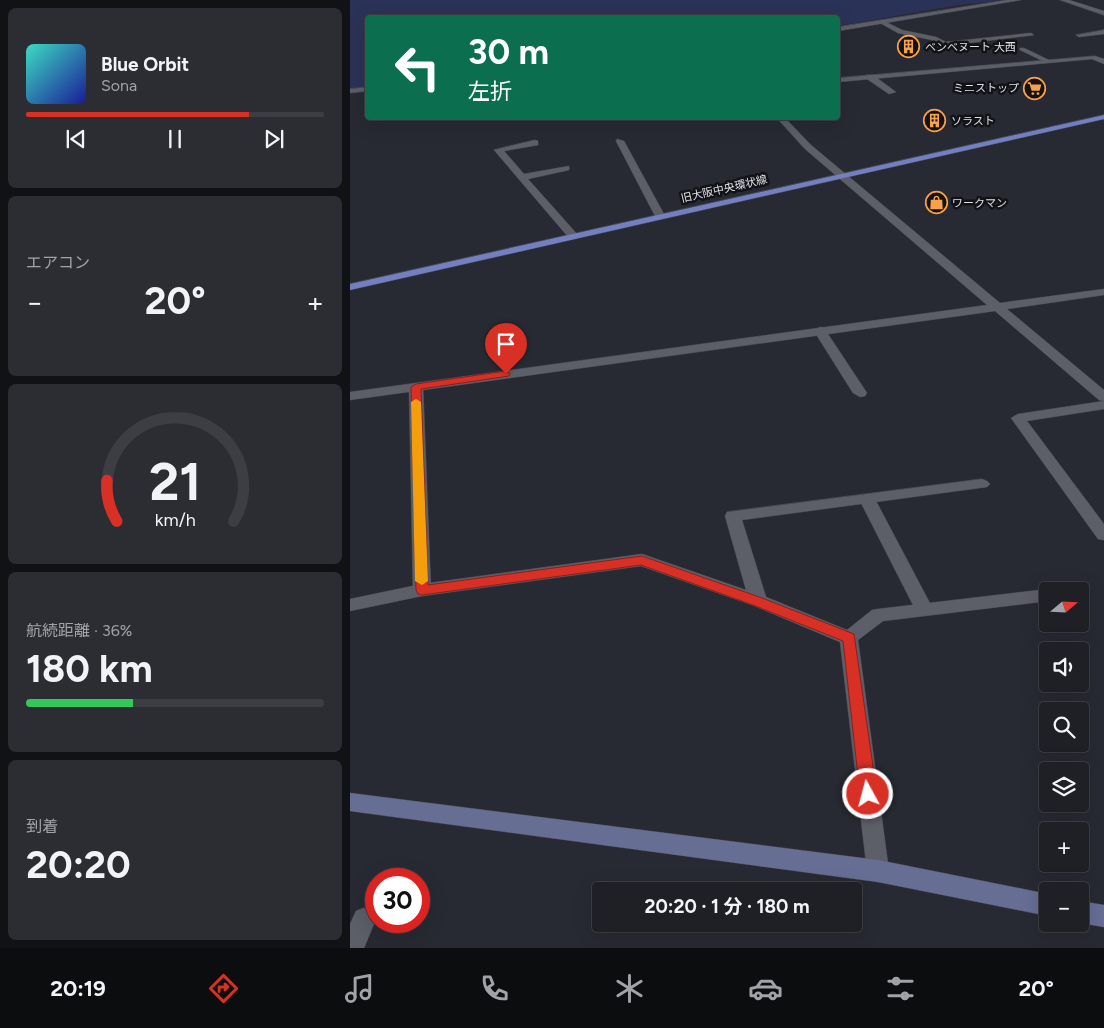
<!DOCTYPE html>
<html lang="ja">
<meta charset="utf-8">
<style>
:root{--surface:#1e2026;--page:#2b2d32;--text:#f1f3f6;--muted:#a1a3a7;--line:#3c3e43;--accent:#d93025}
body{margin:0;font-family:Figtree,"Noto Sans JP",sans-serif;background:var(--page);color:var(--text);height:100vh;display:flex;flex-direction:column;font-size:19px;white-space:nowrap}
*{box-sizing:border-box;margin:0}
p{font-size:16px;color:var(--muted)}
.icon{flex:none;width:28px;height:28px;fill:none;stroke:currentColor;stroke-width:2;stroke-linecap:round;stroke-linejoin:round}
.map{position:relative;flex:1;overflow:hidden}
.drawer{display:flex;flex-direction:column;gap:8px;padding:8px;background:#101215;width:350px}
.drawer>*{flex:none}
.hud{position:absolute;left:15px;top:15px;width:475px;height:105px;border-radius:5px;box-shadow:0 5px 20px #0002,0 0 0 1px var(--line);background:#0b6e4f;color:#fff;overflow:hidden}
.needle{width:32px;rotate:71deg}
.buttons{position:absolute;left:689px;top:582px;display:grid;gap:10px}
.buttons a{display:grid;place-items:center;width:50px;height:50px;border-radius:5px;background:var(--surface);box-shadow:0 5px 20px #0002,0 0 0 1px var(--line);font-size:25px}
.speed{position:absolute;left:15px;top:868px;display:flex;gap:10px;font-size:25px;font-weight:700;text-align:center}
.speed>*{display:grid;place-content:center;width:65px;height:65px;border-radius:50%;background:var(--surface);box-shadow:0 5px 20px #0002,0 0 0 1px var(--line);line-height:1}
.speed .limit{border:8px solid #d22;background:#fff;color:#111}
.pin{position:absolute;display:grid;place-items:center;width:42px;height:42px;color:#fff;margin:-51px -21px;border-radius:50% 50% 50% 0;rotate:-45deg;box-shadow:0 0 5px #0007}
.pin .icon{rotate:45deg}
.me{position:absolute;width:55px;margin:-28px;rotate:353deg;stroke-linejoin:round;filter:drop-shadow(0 0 4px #0008)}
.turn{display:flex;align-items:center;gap:18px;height:105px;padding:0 20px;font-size:22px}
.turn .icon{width:65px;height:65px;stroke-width:2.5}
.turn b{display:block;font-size:35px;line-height:42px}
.big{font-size:38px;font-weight:700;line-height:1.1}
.drawer .widget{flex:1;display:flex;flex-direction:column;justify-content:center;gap:8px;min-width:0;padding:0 18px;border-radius:8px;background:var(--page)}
.drawer .dial{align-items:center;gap:0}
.dial svg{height:130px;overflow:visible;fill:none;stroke:var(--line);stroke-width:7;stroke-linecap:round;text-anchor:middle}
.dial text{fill:var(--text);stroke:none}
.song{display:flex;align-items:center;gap:15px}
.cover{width:60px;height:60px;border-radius:8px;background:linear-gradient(135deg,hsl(170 70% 55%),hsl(240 70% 35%))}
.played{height:5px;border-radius:2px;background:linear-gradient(90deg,var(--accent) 75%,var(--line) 75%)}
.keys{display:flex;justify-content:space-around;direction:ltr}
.heat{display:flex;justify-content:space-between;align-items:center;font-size:28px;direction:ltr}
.charge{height:8px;border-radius:4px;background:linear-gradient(90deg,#34c759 36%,var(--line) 0)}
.trip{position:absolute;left:242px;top:882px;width:270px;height:50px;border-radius:5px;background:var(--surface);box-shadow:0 5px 20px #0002,0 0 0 1px var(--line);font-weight:700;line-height:50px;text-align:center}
.tab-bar{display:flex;height:80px;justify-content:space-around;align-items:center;background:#0c0d0f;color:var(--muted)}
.tab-bar .icon{width:35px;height:35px}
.tab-bar .on{color:var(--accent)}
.tab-bar b{font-size:22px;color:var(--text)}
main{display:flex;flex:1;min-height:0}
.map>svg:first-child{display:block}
</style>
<main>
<section class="drawer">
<div class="widget">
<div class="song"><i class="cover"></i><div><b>Blue Orbit</b><p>Sona</p></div></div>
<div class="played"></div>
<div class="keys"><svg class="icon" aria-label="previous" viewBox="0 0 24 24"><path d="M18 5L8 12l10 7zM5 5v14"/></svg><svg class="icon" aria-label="pause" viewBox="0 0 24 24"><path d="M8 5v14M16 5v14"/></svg><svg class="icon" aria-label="next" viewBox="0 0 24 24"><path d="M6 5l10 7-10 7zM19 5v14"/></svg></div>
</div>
<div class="widget"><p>エアコン</p>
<div class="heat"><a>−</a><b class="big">20°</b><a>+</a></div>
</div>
<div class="widget dial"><svg viewBox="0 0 100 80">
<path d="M14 69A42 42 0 1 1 86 69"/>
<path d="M14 69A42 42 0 0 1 8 44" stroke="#d93025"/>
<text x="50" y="56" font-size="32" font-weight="700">21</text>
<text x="50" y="72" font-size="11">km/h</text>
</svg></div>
<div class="widget"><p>航続距離 · 36%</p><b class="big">180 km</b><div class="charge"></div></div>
<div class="widget"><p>到着</p><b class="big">20:20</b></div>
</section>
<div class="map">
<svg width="754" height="948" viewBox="0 0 754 948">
<rect width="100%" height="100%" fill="#282a33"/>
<!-- green -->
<polygon fill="#2b3257" points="0,0 655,0 608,5 488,26 488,18 18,18 17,87 0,88"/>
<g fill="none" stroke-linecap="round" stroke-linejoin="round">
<defs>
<g id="lane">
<polygon points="532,20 552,30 586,37 596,42 681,33 684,35 595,46 582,40 548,33 530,23"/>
<polygon points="754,30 754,34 729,37 726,35"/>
<polygon points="670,48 674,48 701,61 695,62 670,50"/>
<polygon points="517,75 523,75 546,92 539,94 517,79"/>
<polygon points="267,139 274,141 315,216 314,218 305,216 266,141"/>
<polygon points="185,140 188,141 188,145 154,151 174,174 219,166 219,170 178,179 227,234 227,238 219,238 144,150"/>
<polygon points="470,327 474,328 517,393 515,396 510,397 503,393 464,331"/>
<polygon points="66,383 73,387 81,590 78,594 72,596 66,594 63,590 59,387"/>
<polygon points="517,494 525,499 583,609 580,613 574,615 568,613 565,609 509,499"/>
<polygon points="14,908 22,911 26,919 14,948 0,948 0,924 6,911"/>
</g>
<g id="street">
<polygon points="657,0 671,0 488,31 488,27"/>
<polygon points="710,0 719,0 754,11 754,15"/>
<polygon points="745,56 754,59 754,64 742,59 488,82 488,78"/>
<polygon points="18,87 18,91 0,93 0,89"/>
<polygon points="427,118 435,118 461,145 650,303 754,289 754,295 657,309 754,390 754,409 677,421 754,524 754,540 748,539 661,418 668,414 754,401 749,400 645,311 0,400 0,392 637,305 455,149"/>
<polygon points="632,479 637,481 640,484 637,487 392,520 416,597 497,630 522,610 528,609 698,589 704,591 698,591 698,601 533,621 508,640 539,871 536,878 528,882 520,878 517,871 490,642 402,605 291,566 72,596 0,611 0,599 72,584 292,554 396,590 375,516 377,512"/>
</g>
<g id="secondary">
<polygon points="0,793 528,860 698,894 698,916 528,882 0,811"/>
<polygon points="730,901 754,905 754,927 730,923"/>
</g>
<polygon id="primary" points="754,115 754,119 0,290 0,284"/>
</defs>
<!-- lane casing -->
<use href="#lane" stroke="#46484f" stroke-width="1"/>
<!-- street casing -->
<use href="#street" stroke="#46484f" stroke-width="1"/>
<!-- secondary casing -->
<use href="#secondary" stroke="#46484f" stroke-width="1"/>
<!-- primary casing -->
<use href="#primary" stroke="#46484f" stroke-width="1"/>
<!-- lane -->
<use href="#lane" fill="#5c5e68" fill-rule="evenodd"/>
<!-- street -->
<use href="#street" fill="#5c5e68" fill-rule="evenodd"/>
<!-- secondary -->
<use href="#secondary" fill="#676e94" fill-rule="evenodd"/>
<!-- primary -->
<use href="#primary" fill="#737fc1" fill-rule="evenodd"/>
</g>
<!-- route -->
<polygon fill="#d93025" stroke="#8d1f18" points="156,371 160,374 159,376 71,389 78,585 292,556 412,598 504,634 527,794 524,798 518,800 513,798 510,794 493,641 403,605 291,565 72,595 68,594 66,590 61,387 66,384"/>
<!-- slow -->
<polygon fill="#f59e0b" points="66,399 71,402 78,581 72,585 65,581 61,402"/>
<!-- icons -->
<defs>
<symbol id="building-ring" viewBox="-11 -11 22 22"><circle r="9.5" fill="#121317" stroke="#f7a148" stroke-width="1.5"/><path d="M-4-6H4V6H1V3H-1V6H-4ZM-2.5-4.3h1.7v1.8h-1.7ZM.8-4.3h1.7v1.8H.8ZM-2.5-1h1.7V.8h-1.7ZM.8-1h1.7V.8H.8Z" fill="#f7a148"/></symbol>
<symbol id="supermarket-ring" viewBox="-11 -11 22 22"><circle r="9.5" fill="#121317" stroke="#f7a148" stroke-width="1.5"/><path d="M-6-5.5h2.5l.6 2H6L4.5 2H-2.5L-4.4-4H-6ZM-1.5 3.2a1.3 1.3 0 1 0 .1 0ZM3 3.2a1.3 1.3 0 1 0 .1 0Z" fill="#f7a148"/></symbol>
<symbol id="shop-ring" viewBox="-11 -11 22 22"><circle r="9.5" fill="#121317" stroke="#f7a148" stroke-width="1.5"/><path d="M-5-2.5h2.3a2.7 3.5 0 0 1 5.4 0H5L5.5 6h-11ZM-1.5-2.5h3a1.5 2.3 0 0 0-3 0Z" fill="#f7a148"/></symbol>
</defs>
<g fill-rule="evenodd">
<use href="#building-ring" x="546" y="34" width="25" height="25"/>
<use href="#supermarket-ring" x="672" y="76" width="25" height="25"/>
<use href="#building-ring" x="572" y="108" width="25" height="25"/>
<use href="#shop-ring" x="574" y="190" width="25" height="25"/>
</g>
<g text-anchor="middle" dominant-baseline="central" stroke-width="5" stroke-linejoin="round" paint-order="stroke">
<!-- far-poi labels -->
<g font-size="11" fill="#dee0e6" stroke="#121317" text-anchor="start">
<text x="575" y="47">ベンベヌート 大西</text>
<text x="669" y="88" text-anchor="end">ミニストップ</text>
<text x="601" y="121">ソラスト</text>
<text x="602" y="203">ワークマン</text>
</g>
<!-- far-street labels -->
<g font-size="11" fill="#dee0e6" stroke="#121317">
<text transform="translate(374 189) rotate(-13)">旧大阪中央環状線</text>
</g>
</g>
</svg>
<div class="buttons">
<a><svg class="needle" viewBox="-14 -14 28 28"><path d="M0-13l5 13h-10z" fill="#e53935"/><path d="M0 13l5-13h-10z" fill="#a1a3a7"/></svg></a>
<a><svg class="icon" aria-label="sound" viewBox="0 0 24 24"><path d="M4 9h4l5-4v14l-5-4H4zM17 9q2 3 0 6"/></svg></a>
<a><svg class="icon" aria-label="search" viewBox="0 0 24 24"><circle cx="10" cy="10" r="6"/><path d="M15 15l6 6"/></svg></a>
<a><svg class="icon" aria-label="layers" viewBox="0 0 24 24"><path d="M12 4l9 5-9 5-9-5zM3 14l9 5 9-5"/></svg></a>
<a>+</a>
<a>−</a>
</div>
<div class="speed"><div class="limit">30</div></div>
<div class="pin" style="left:156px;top:374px;background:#d93025"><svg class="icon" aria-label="arrive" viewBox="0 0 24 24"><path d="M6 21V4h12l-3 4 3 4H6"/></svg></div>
<svg class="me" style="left:518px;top:794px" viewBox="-20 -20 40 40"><circle r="17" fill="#d93025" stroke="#fff" stroke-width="3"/><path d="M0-11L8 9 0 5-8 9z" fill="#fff"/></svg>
<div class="trip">20:20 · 1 分 · 180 m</div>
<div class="hud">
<div class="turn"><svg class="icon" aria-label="left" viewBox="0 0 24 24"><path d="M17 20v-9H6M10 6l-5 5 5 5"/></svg><div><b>30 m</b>左折</div></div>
</div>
</div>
</main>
<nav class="tab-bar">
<b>20:19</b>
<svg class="icon on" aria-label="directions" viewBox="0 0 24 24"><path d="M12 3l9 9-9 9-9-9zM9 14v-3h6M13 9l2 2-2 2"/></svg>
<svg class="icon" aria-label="music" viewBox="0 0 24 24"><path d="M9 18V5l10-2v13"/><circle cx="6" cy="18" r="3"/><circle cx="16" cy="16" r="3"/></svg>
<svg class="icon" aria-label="phone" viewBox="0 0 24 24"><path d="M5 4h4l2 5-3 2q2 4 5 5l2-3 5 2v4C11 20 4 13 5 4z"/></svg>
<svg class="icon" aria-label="climate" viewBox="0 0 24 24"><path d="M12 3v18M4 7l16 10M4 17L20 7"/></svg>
<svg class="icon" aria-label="car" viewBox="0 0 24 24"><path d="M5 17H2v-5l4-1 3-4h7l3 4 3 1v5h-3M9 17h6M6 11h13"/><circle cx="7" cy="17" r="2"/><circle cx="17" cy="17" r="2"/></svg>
<svg class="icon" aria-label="filters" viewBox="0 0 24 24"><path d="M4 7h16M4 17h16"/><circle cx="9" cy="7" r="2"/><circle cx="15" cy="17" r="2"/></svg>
<b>20°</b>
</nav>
